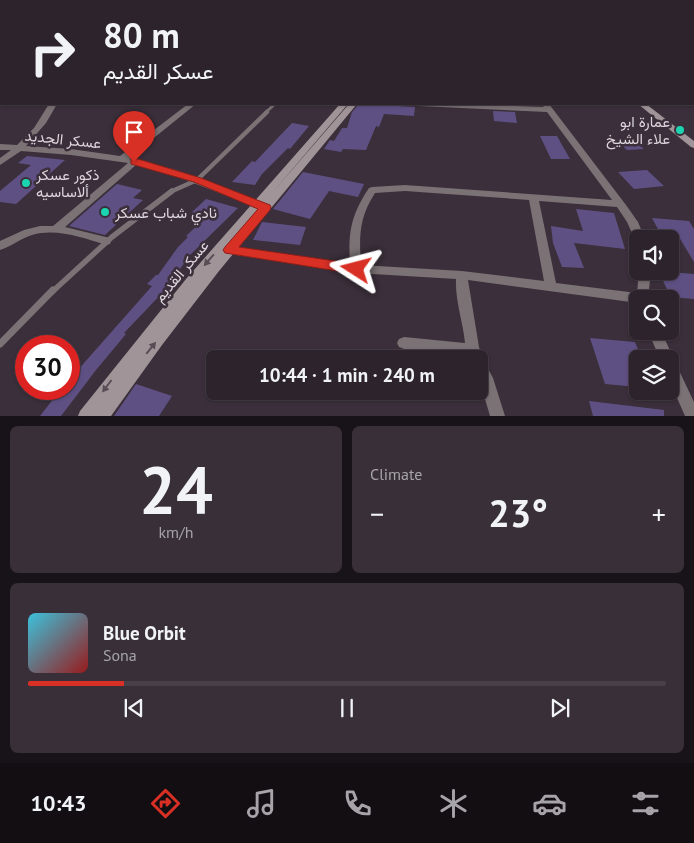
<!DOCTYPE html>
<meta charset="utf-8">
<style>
:root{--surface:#2c232c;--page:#382f38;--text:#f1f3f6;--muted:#a6a4a9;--line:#484048;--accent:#d93025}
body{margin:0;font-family:"PT Sans",Vazirmatn,sans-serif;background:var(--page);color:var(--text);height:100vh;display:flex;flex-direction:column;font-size:19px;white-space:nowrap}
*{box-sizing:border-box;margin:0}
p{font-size:16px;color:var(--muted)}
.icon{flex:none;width:28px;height:28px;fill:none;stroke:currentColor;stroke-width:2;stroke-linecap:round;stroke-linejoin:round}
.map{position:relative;height:416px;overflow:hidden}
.sheet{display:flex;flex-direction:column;gap:10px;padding:10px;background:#181318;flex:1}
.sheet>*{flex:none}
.top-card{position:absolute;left:0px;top:0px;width:695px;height:105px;box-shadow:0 1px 4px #0004,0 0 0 1px var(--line);background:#2c232c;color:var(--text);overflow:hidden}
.buttons{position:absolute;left:629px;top:230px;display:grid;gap:10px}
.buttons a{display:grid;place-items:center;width:50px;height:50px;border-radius:8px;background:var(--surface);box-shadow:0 1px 4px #0004,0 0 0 1px var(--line);font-size:25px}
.speed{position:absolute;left:15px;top:335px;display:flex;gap:10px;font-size:25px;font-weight:700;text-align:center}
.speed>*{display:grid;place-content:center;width:65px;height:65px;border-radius:50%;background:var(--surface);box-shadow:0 1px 4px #0004,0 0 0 1px var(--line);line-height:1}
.speed .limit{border:8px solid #d22;background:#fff;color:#111}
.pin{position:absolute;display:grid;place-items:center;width:42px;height:42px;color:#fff;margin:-51px -21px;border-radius:50% 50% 50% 0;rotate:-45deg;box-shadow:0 0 5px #0007}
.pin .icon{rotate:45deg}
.me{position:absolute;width:55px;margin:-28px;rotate:279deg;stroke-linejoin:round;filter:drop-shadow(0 0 4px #0008)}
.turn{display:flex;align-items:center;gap:18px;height:105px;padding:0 20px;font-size:22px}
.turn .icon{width:65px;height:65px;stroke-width:2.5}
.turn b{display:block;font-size:35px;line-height:42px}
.big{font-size:38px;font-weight:800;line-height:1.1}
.sheet .tile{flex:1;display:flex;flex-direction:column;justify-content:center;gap:8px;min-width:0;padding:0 18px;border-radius:8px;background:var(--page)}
.sheet .dial{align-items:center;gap:0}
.dial b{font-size:65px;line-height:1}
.song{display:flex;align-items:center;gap:15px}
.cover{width:60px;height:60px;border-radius:8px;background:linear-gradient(135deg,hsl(190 70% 55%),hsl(0 70% 35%))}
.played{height:5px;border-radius:2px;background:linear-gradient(90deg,var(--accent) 15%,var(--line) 15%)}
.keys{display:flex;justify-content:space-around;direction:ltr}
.heat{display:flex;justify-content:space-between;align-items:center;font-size:28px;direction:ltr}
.sheet .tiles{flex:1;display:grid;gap:10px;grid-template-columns:1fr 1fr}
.tile:last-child{grid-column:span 2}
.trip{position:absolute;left:206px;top:350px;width:282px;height:50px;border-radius:8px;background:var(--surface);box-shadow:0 1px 4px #0004,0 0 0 1px var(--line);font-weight:800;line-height:50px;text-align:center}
.tab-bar{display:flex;height:80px;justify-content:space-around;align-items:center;background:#120e12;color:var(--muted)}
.tab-bar .icon{width:35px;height:35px}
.tab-bar .selected{color:var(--accent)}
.tab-bar b{font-size:22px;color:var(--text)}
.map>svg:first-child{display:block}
</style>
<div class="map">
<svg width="694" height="416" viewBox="0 0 694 416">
<rect width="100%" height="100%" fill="#3a2f3a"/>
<!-- building -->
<g fill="#5f5084">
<polygon points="359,104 415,107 414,116 384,114 379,127 376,126 366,150 343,149 341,152 324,149 330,140 334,141 342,128 347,128 352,112"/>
<polygon points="493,111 515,112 517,123 494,121"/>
<polygon points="292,123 309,126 290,149 288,148 262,174 255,185 232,182 252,161 255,162"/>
<polygon points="540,136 557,136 570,159 551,159"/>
<polygon points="632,139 644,149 627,150 616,140"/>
<polygon points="27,156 65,160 16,204 0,202 0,191 31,165 18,163"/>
<polygon points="647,170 664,186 634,189 618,172"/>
<polygon points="303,172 364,184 358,197 329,191 310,219 273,209"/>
<polygon points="117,184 142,190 133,198 143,200 105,235 69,226"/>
<polygon points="206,199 238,208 190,255 165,290 124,333 126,334 96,370 61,416 40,416 61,389 69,389 69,380 152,286 147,284 156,275 158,275 178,247 188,237 186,236 204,219 190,214"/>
<polygon points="576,209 614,213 625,249 574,243 584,268 562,267 553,243 551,226 583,231"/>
<polygon points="652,218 689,221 694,229 694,262 676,232 659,231"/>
<polygon points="262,222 306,227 300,245 253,240"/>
<polygon points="658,271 694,274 694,299 671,297"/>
<polygon points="590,338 635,342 642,359 638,359 638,387 605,384"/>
<polygon points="136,384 172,396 159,416 114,416"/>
<polygon points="589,401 664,410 664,416 593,416"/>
</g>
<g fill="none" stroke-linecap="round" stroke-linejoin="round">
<!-- lane-far3 -->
<polyline stroke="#7a7274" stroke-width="3" points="265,113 275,104"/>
<!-- lane-far2 -->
<polyline stroke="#7a7274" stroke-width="4.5" points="170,192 197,180 267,112"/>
<!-- lane-far1 -->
<polyline stroke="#7a7274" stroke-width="5.5" points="52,292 112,237 172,191"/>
<!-- lane -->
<polyline stroke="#7a7274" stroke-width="7" points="0,344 53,290"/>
<!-- street -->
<g fill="#7a7274" fill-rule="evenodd">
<polygon points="480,0 486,0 486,1 481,1"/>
<rect x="499" y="0" width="4" height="1"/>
<polygon points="644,0 650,0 650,1 645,1"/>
<rect x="676" y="0" width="4" height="1"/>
<path d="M49,104H57L46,123L26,146L71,149L120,156L188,104H196L129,158L176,170L269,205L270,207L265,210L261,209L170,174L136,165L65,227L110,238L111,241L110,244L106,245C83,238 57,228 32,235C21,238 11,247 0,250V241L24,230L40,226H53L128,163L71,155L21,151L0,165V158L11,150H0V144L17,145L34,128Z"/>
<path d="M414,104H462L544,107L541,104H549L626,205L638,222L645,239H638V242H636L627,222L617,207L539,201L556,283L637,293L639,271H651L648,299H638V303L468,280L479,347L483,359L482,361L485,363L493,378L505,416H490L480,382V359H469L468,356L404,349L399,347L397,343L399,339L404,337L465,343C463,322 455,301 456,279L356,273L230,254L226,253L224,250L226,247L230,246L350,264C348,232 351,215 369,188L372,187L405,185L612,200L547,112L418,106ZM405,191L529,200L544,281L462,271L361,265C359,236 359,218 375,193Z"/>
<polygon points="648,331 661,331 674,359 673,361 675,362 694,402 694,416 685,416 670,382 670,359 660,359"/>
</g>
<!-- secondary -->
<g fill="#a19498" fill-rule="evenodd">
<rect x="558" y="0" width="4" height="1"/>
<polygon points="340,104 348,104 272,193 349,104 357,104 219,271 162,345 111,416 78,416 80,411 186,279"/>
<polygon points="638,104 646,104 694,141 694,148 691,147"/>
</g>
</g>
<!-- one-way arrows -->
<defs><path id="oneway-solid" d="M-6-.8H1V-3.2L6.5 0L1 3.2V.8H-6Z" transform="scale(1.25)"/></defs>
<g fill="#594d56">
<use href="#oneway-solid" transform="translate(209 260) rotate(131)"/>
<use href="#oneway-solid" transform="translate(151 348) rotate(-51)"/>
<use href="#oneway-solid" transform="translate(107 386) rotate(127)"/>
</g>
<!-- route -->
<polygon fill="#d93025" stroke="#8d1f18" points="131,159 138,159 201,178 270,205 271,207 270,210 239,247 356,264 361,266 363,269 361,273 356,274 225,253 223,250 225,247 258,209 194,182 131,164"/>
<!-- markers -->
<g fill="#1bd5b1" stroke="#3a2f3a" stroke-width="2">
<circle cx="680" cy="130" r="5"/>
<circle cx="26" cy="183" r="5"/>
<circle cx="105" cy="212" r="5"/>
</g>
<g text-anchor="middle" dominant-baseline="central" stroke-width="5" stroke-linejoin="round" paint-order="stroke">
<!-- poi labels -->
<g font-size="15" fill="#dcd5dc" stroke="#3a2f3a" text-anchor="start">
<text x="670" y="121" text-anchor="end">عمارة ابو<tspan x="670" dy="17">علاء الشيخ</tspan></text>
<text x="36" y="174">ذكور عسكر<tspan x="36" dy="17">ألاساسيه</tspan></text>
<text x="115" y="212">نادي شباب عسكر</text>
</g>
<!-- street labels -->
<g font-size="15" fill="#dcd5dc" stroke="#3a2f3a">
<text transform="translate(63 139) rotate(6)">عسكر الجديد</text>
<text transform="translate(181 271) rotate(-50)">عسكر القديم</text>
</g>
</g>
</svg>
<div class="buttons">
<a><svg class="icon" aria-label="sound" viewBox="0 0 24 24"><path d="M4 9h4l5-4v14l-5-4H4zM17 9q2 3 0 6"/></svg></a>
<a><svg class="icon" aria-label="search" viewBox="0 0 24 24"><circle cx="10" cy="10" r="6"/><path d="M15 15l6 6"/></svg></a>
<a><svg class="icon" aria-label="layers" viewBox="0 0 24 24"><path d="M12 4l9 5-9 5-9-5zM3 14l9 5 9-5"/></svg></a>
</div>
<div class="speed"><div class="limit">30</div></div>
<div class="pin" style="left:134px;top:162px;background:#d93025"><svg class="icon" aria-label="arrive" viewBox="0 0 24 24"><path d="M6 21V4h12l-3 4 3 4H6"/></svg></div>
<svg class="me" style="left:356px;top:269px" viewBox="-20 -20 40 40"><path d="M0-17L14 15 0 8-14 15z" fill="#d93025" stroke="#fff" stroke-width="4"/></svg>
<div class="trip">10:44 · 1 min · 240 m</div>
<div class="top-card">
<div class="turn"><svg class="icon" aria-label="right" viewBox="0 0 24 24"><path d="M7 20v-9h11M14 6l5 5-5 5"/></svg><div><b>80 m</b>عسكر القديم</div></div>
</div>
</div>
<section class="sheet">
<div class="tiles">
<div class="tile dial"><b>24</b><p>km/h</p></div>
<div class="tile"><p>Climate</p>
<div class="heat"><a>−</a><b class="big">23°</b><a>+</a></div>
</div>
<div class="tile">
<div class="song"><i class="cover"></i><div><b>Blue Orbit</b><p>Sona</p></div></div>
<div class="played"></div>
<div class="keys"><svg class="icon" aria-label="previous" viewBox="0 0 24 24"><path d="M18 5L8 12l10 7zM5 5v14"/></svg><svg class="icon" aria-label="pause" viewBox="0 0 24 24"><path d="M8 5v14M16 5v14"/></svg><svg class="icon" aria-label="next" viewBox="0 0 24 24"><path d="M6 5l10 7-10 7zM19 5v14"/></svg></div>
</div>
</div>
</section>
<nav class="tab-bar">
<b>10:43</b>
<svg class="icon selected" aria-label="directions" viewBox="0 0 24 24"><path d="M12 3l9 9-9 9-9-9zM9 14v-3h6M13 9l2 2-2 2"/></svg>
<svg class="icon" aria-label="music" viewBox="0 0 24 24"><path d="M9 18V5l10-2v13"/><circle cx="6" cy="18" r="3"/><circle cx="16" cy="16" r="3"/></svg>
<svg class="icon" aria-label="phone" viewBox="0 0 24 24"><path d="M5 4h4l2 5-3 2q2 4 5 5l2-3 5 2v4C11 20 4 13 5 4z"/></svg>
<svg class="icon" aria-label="climate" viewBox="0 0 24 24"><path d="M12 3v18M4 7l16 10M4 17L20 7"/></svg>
<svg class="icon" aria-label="car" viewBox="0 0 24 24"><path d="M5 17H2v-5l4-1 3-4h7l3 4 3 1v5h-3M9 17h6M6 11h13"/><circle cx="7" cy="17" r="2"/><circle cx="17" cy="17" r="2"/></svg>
<svg class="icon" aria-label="filters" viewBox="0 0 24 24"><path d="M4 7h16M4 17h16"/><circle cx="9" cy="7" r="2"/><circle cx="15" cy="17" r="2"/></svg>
</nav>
